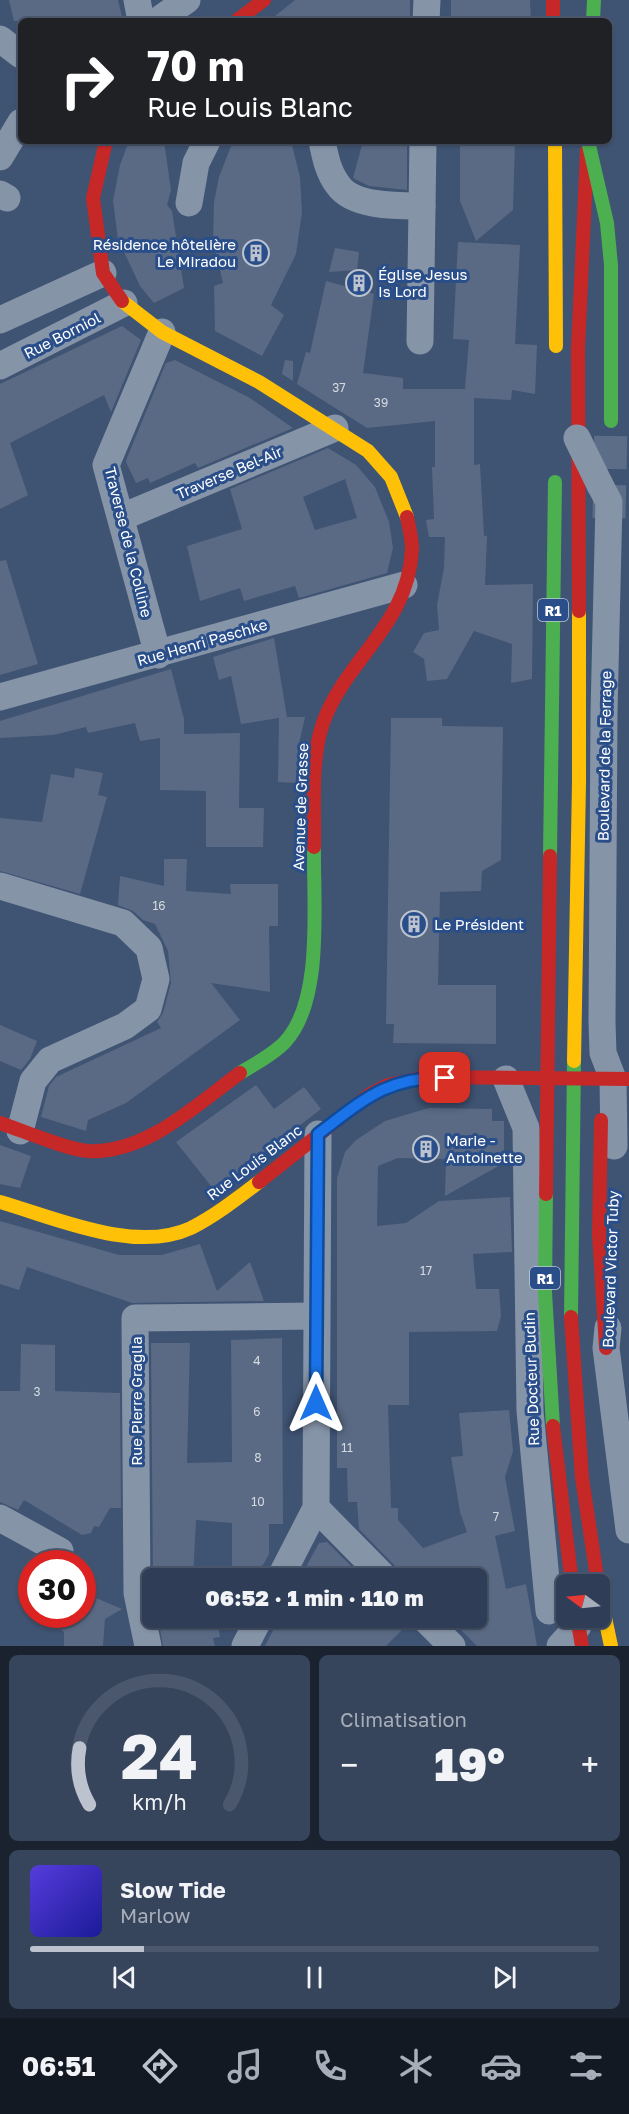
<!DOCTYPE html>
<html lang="fr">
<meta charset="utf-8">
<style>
:root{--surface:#2f3e56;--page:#37455c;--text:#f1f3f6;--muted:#a7aeb9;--line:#4a576c;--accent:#bcc3ce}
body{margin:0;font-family:"Golos Text",sans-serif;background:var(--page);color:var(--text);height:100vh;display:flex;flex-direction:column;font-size:22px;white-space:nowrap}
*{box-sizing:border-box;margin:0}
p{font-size:20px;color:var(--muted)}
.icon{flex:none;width:33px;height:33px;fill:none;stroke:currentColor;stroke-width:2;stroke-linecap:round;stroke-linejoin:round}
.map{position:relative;height:1646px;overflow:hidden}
.panel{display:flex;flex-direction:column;gap:9px;padding:9px;background:#1a222f;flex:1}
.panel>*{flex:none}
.banner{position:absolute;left:18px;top:18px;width:594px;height:126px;border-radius:9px;box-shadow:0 2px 4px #0004,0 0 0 2px var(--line);background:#202124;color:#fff;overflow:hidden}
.needle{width:39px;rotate:285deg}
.controls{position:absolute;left:556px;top:1574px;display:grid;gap:12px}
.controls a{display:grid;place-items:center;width:54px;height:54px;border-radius:9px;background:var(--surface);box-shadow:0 2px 4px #0004,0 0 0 2px var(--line);font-size:30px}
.speed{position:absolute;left:18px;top:1550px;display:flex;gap:12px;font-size:30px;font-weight:700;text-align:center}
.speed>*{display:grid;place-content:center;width:78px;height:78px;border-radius:50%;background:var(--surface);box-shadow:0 2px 4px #0004,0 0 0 2px var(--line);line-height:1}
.speed .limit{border:9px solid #d22;background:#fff;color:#111}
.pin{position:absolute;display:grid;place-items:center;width:51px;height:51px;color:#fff;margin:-26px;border-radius:12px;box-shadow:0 3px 9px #0006}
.me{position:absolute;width:66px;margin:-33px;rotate:0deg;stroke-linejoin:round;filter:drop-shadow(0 0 4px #0008)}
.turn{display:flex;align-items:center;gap:21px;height:126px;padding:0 30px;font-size:27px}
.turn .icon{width:78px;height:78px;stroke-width:2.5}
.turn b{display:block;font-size:42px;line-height:51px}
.big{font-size:45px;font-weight:800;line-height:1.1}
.panel .widget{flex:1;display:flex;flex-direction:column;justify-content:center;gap:9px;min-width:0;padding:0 21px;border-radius:9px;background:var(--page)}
.panel .dial{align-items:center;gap:0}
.dial svg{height:156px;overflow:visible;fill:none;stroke:var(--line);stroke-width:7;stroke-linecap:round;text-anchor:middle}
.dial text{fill:var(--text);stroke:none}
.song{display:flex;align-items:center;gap:18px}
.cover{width:72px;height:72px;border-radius:9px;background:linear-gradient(135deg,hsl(250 70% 55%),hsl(240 70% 35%))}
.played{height:6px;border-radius:3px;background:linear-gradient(90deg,var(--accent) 20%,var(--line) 20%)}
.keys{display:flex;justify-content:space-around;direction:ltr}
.heat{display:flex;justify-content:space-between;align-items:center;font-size:33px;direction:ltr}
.panel .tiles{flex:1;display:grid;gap:9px;grid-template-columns:1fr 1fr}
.widget:last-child{grid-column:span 2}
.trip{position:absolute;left:142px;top:1568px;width:345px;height:60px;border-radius:9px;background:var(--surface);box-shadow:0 2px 4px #0004,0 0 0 2px var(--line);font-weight:800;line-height:60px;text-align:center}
.dock{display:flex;height:96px;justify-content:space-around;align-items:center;background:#131922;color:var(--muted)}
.dock .icon{width:42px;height:42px}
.dock .selected{color:var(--accent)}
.dock b{font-size:27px;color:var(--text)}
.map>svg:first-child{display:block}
</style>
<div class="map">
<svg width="629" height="1646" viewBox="0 0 629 1646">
<rect width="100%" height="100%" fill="#3f5373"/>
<!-- building -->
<g fill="#5a6a84" fill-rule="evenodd">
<polygon points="9,0 118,0 123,21 14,21"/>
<polygon points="295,0 410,0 410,21 269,21"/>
<polygon points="451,0 530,0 531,21 451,21"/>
<polygon points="129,141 164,141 171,190 167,205 172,211 184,288 154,303 140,286 118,239 113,201 120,165"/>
<polygon points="233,141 291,141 300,177 302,212 296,254 271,305 284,315 262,356 215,331 214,286 223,283 213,240 214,202 219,177"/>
<polygon points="363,141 397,141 396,144 407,144 407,190 369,186 353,178"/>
<polygon points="460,141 515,141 513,210 476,241 460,201"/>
<polygon points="458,242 520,245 515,344 537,345 535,394 512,390 511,400 474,398 474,465 480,464 484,536 487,536 485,585 533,584 532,679 511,683 512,644 474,631 447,679 427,681 424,659 413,652 424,633 439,630 437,605 444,568 445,537 429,537 426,520 434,519 432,467 435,467 435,421 367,428 297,384 306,352 310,353 326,281 374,294 363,373 403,378 403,389 465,389 469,340 453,339"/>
<polygon points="335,248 359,252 357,270 329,272"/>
<polygon points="122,326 141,340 111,412 104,395 10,443 28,495 0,509 0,384"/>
<polygon points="175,360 250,398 293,428 198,468 195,463 150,483 148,478 136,483 126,462 127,458 166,363"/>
<polygon points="285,360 293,361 293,381 282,374"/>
<path d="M328,448L356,465L375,487L389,522L393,548L387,573L299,598L295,586L244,601L240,588L200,601L187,546L242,529L230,489ZM345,479L357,518L315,530L303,497Z"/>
<polygon points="6,560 38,664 0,675 0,561"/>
<polygon points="274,638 287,717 305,717 298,748 297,783 278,782 279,718 241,724 231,676 219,680 213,657"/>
<polygon points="171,669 184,719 184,734 240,733 239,808 264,808 263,847 206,847 206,791 160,790 160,738 140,741 135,723 88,733 86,727 53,735 0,738 0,721"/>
<polygon points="391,718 442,718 442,726 503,727 501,860 482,871 481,891 440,892 438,985 496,985 496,1044 393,1043 394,1024 386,1024"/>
<polygon points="75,768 103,773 98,795 107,797 80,894 0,871 0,818 42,822 51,774 74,778"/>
<polygon points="164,859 187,859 186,891 231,894 230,884 278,884 278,926 269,926 270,992 211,983 240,1020 126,1103 88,1120 86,1131 41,1117 49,1086 56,1077 161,1028 157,1022 163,1013 171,983 168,951 155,924 143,920 133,911 118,905 120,876 164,886"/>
<polygon points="0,1025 37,1041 30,1059 21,1070 0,1061"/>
<polygon points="256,1085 274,1109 304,1087 321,1109 215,1191 176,1142"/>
<polygon points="429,1108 492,1109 492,1121 504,1121 504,1163 445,1196 446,1159 398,1158 378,1166 377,1226 406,1223 439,1201 510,1197 512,1252 473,1254 476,1289 499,1289 501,1316 497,1331 409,1332 409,1405 388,1405 391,1508 398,1508 398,1520 423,1548 467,1532 460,1512 451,1457 463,1456 459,1413 509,1410 513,1451 505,1477 515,1531 495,1536 506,1589 526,1584 537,1646 477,1646 448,1617 477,1617 477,1578 400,1578 396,1567 359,1529 357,1502 348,1502 347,1468 337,1468 337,1178 345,1152 356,1140 385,1121"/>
<polygon points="0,1145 31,1156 20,1188 0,1184"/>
<polygon points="0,1221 119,1255 162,1255 200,1244 217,1291 250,1262 264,1301 132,1303 27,1267 19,1290 0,1284"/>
<polygon points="282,1338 283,1524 269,1524 269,1554 263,1565 232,1576 232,1523 196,1520 193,1578 153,1578 151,1343 190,1343 187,1463 232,1462 231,1340"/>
<polygon points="21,1344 55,1345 55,1391 120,1393 121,1508 110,1508 99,1527 94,1526 91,1533 82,1535 24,1500 18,1510 0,1502 0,1391 20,1391"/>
<polygon points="327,1542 363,1578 300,1578 319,1543"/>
<polygon points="82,1597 96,1598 122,1609 105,1619 103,1646 64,1646 64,1632 58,1626 63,1622 63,1614 82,1614"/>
<polygon points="158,1617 217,1617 220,1637 213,1638 215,1646 163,1646"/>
<polygon points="280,1617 408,1617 409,1623 386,1646 265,1646"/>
</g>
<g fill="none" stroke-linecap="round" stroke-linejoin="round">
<!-- highway-tunnel -->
<polyline stroke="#5c6d88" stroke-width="33" stroke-dasharray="33 16" stroke-linecap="butt" points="609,518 611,421"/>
<!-- street -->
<g stroke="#8694a8" stroke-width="27">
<polyline points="137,0 141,21"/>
<polyline points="157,21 187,0"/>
<polyline points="426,21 427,0"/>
<polyline points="0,39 21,55"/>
<path d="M322,141C325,156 328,172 338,185C353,207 398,206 422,206"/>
<polyline points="0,157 21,122"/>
<polyline points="0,194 7,198"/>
<polyline points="189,203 196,163 207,141"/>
<polyline points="0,320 103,273"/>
<polyline points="420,341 423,141"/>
<polyline points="0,366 124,303"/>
<polyline points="600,485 609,502 604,713 602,1022 603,1053 613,1079 614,1146"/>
<polyline points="122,517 335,428"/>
<polyline points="158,655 106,465 162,332"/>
<polyline points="0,697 404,585"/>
<polyline points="0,886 123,923 149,948 156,979 148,1009 125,1026 50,1060 33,1081 20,1131"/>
<polyline points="506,1079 526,1128 530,1411 549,1611"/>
<polyline points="608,1328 606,1348 629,1530"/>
<polyline points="316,1508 385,1578"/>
<polyline points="0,1518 60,1551"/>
<polyline points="280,1578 316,1508 318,1134"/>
<polyline points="423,1617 452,1646"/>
<polyline points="148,1646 137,1593 135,1318 316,1316"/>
<polyline points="245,1646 260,1617"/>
<polyline points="560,1646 578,1626"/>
</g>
<!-- fast -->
<g stroke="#4caf50" stroke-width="14">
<polyline points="593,21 594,0"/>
<polyline points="550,856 555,482"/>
<path d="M240,1073C255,1064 274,1054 285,1042C324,1000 313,902 314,847"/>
<polyline points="546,1194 545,1292 553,1426"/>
<polyline points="571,1317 574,1061"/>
</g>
<!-- slow -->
<g stroke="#ffc107" stroke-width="14">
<polyline points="555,141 556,346"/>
<polyline points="122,301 162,332 259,382 368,451 391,477 407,517"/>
<polyline points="574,1061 579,782 579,611"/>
<path d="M0,1202C56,1218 135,1254 191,1228C215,1216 238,1198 259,1182"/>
<polyline points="600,1594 611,1646"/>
</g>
<!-- jam -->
<g stroke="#c62828" stroke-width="14">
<polyline points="553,0 553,21"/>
<polyline points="236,21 264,0"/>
<polyline points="106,141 93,198 103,273 122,301"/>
<polyline points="579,611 578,349 587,151"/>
<path d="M314,847C315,807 310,761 323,723C345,660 409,625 412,549C412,539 409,527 407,517"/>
<polyline points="601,1120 599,1234 606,1348"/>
<path d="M0,1123C21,1130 68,1150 88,1151C146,1154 196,1105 240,1073"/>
<polyline points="259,1182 369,1095 388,1085 425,1077 629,1079"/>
<polyline points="546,1194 550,856"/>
<polyline points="571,1317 582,1478 598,1584"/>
<polyline points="553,1426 572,1584"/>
<polyline points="577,1617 582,1646"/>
</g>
<!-- street-bridge -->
<polyline stroke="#8694a8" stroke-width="27" points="577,438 600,485"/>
<!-- fast-bridge -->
<polyline stroke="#4caf50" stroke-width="14" points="588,141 607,223 611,265 611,421"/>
</g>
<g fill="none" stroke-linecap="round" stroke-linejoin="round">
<defs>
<path id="route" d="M316,1403L318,1134C361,1102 387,1076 445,1078"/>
</defs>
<!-- route casing -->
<use href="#route" stroke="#114b97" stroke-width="15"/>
<!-- route -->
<use href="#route" stroke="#1a73e8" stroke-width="10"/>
</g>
<!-- icons -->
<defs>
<symbol id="building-ring" viewBox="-11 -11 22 22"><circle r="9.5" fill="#294e89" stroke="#bcc3ce" stroke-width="1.5"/><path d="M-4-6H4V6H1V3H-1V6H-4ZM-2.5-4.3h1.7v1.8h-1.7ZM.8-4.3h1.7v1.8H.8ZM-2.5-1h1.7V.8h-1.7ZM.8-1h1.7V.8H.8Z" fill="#bcc3ce"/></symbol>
</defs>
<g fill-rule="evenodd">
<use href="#building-ring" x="241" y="238" width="30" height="30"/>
<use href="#building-ring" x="344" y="268" width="30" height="30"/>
<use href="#building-ring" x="399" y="909" width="30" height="30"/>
<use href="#building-ring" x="411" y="1134" width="30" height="30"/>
</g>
<g text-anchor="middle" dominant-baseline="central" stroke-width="6" stroke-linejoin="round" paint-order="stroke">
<!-- number labels -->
<g font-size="12" fill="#d6dae0">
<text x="339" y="387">37</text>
<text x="381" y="402">39</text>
<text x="159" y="905">16</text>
<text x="426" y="1270">17</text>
<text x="257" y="1360">4</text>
<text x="37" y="1391">3</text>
<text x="257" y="1411">6</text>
<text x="347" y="1447">11</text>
<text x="258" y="1457">8</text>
<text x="258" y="1501">10</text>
<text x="496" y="1516">7</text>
</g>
<!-- shield labels -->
<g fill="#294e89" stroke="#bfcadc" stroke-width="1.5">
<rect x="538" y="599" width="30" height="22" rx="4.5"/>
<rect x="530" y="1267" width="30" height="22" rx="4.5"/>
</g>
<g font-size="14" font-weight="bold" fill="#fff">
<text x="553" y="610">R1</text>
<text x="545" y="1278">R1</text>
</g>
<!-- poi labels -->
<g font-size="15" fill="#fff" stroke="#294e89" text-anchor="start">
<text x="236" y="244" text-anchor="end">Résidence hôtelière<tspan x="236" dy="17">Le Miradou</tspan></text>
<text x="378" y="274">Église Jesus<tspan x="378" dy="17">Is Lord</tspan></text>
<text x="434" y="924">Le Président</text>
<text x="446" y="1140">Marie -<tspan x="446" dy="17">Antoinette</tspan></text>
</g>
<!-- street labels -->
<g font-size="15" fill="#fff" stroke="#294e89">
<text transform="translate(62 335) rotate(-27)">Rue Borniol</text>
<text transform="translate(229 472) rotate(-23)">Traverse Bel-Air</text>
<text transform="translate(129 542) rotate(76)">Traverse de la Colline</text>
<text transform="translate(202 642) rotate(-16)">Rue Henri Paschke</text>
<text transform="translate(604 756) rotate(-89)">Boulevard de la Ferrage</text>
<text transform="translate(300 807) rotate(-88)">Avenue de Grasse</text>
<text transform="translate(254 1162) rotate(-37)">Rue Louis Blanc</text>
<text transform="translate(610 1269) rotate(-88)">Boulevard Victor Tuby</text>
<text transform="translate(531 1379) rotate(-92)">Rue Docteur Budin</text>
<text transform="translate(136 1401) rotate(-90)">Rue Pierre Graglia</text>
</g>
</g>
</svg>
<div class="controls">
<a><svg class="needle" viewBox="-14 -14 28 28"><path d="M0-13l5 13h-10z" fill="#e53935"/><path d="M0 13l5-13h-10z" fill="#a7aeb9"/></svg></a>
</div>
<div class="speed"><div class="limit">30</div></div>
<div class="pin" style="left:445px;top:1078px;background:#d93025"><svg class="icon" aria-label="arrive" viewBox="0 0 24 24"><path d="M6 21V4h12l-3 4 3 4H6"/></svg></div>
<svg class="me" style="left:316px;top:1403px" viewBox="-20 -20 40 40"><path d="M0-17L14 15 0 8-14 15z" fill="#1a73e8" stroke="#fff" stroke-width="4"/></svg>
<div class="trip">06:52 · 1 min · 110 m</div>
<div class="banner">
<div class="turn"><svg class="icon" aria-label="right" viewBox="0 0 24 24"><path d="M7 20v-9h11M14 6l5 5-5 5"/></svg><div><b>70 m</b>Rue Louis Blanc</div></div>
</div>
</div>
<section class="panel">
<div class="tiles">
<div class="widget dial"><svg viewBox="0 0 100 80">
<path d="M14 69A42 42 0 1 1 86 69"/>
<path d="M14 69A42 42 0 0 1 9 40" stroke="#bcc3ce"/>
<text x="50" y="56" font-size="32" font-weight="700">24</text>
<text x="50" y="72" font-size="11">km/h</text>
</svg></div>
<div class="widget"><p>Climatisation</p>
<div class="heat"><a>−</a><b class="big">19°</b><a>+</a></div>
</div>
<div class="widget">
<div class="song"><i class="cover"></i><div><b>Slow Tide</b><p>Marlow</p></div></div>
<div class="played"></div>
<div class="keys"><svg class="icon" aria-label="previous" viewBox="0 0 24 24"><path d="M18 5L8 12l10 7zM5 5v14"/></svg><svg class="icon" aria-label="pause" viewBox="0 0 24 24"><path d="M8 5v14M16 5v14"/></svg><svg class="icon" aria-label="next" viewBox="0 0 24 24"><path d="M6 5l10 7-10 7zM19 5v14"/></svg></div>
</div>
</div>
</section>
<nav class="dock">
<b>06:51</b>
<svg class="icon selected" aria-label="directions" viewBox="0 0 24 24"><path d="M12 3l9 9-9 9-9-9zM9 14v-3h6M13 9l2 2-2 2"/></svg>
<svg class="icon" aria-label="music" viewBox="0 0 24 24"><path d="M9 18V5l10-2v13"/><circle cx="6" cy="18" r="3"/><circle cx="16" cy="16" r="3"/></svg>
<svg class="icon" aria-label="phone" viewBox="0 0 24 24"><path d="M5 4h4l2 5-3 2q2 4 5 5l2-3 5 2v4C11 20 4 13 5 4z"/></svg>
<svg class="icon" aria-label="climate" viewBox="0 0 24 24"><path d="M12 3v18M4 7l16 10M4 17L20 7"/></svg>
<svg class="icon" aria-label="car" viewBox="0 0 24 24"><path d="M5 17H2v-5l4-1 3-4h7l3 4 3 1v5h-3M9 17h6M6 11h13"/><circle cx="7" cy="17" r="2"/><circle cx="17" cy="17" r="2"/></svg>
<svg class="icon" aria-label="filters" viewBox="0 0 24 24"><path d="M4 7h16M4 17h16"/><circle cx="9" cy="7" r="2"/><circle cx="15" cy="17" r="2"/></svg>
</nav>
